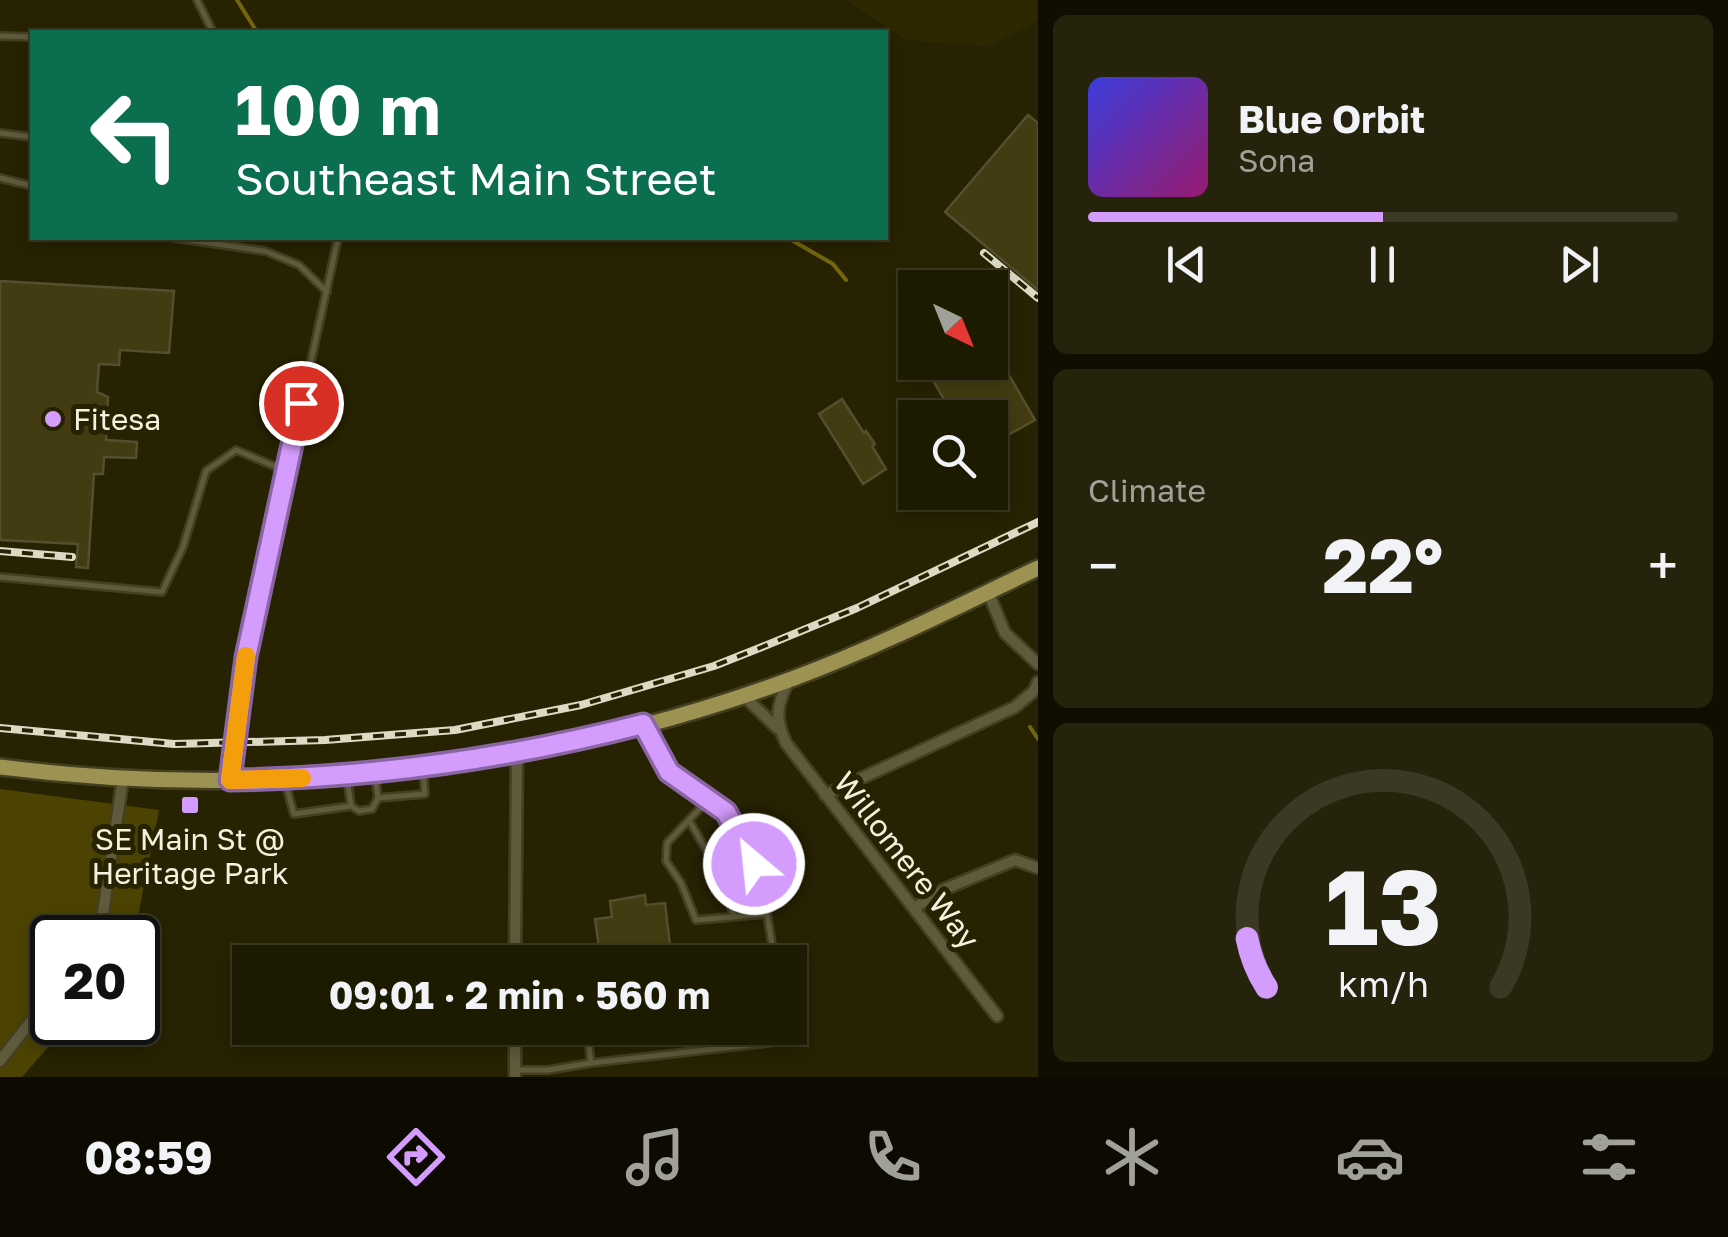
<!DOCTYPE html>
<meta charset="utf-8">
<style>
:root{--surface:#1d1a02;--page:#25230c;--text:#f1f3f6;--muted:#a0a199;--line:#3b3824;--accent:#d49cfc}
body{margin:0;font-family:"Golos Text",sans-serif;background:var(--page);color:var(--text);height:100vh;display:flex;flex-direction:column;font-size:38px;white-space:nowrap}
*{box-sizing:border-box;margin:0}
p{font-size:32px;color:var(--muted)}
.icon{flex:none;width:55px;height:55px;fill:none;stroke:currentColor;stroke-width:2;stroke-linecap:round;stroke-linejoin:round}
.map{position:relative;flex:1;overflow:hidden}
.panel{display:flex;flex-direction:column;gap:15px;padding:15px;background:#100e01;width:690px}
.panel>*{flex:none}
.top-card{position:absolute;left:30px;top:30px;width:858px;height:210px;border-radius:0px;box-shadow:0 5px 15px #0003,0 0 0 2px var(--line);background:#0b6e4f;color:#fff;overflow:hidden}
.needle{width:65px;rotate:137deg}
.controls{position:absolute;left:898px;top:270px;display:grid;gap:20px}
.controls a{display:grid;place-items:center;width:110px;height:110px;border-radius:0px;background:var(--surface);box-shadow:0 5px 15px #0003,0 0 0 2px var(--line);font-size:50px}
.speed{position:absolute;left:30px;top:915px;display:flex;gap:20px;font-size:50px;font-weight:700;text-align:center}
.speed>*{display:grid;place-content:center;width:130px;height:130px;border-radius:50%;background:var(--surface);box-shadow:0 5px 15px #0003,0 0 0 2px var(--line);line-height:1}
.speed .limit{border:5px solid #111;border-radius:15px;background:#fff;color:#111}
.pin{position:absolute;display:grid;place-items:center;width:85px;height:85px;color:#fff;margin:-42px;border:5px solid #fff;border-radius:50%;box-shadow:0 2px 10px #0007}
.me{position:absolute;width:110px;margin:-55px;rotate:332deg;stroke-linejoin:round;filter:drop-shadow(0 0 8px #0008)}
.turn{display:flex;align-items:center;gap:35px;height:210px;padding:0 40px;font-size:45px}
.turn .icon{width:130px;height:130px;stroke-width:2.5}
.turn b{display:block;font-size:70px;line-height:85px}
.big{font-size:75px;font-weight:700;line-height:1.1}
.panel .widget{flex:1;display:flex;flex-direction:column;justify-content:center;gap:15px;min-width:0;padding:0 35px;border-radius:15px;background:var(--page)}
.panel .dial{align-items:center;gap:0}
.dial svg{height:260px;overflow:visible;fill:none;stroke:var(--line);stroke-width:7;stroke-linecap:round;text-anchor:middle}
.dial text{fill:var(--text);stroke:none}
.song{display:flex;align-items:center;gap:30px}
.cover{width:120px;height:120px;border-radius:15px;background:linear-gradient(135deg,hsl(240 70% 55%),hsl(320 70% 35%))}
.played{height:10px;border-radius:5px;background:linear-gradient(90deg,var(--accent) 50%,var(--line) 50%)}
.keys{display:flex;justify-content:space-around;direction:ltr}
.heat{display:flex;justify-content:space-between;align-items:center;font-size:55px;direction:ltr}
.trip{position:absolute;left:232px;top:945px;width:575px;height:100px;border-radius:0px;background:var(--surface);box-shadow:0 5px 15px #0003,0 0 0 2px var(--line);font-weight:700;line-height:100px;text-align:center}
.dock{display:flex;height:160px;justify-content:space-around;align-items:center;background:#0c0a01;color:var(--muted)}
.dock .icon{width:70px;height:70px}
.dock .active{color:var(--accent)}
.dock b{font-size:45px;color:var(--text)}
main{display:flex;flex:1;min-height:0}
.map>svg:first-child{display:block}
</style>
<main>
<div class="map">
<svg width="1038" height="1077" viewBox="0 0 1038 1077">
<rect width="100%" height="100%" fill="#272202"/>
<!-- built -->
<polygon fill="#2e2800" points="846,0 1038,0 1038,21 988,46 905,40"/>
<!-- green -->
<polygon fill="#4c4302" points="0,789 159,810 136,926 129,937 52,938 52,1022 69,1023 22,1077 0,1077"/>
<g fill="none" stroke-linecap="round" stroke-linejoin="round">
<!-- stream -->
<g stroke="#73660d" stroke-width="4">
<polyline points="237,0 257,32"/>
<polyline points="788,238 833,264 846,280"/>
<polyline points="1030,727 1038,739"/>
</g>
</g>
<!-- building -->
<g fill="#433c12" stroke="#544f2f" stroke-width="2.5">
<polygon points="1028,115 1038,123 1038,290 945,212"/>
<polygon points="0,281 174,291 169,353 120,350 119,365 99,364 97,392 108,397 106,440 137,442 136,458 104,457 103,474 94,474 88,568 76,567 78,544 0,540"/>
<polygon points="990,342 1035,420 990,445 990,418 955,418 922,362 990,362"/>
<polygon points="842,399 864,433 866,431 875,444 872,446 886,469 863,484 819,414"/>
<polygon points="645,895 646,905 665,903 672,962 601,962 595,919 612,917 610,901"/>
</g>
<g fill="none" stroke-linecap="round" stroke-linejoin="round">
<defs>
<g id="service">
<polyline points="197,0 213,32"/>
<polyline points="0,36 32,37"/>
<polyline points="0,133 32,137"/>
<polyline points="0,178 32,186"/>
<polyline points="175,238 265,251 299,265 327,292"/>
<polyline points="0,577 162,592 183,547 206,471 236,450 286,471"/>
<polyline points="644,727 669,772 726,812 767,889 767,914 696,920 681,883 666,861 667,843 708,800"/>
<polyline points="375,775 378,798 425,794 423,770"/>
<polyline points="231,777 246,657 338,238"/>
<polyline points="285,782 294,814 351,806 347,778"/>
<polyline points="351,806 359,811 372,809 378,798"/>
<polyline points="690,822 719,872 734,916"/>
<polyline points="767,914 775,962"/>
<polyline points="579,957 580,962"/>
<polyline points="591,1063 776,1042 776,1028"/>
<polyline points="518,1070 548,1070 591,1063 587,1028"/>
</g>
<g id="minor">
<polyline points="988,592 1005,633 1038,664"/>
<path d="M789,680C777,704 774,718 786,743L997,1016"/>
<polyline points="743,695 777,728"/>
<polyline points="825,795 1015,707 1034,691 1038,682"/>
<polyline points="914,908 945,889 1015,860 1038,868"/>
<polyline points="89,938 103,913 123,778"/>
<polyline points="515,962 517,753"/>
<polyline points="0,1061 52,994"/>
<polyline points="515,1077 515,1028"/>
</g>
<path id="primary" d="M0,767C267,801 545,771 797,677C880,646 958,606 1038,568"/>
</defs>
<!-- service casing -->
<use href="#service" stroke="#443f21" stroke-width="10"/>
<!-- minor casing -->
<use href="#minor" stroke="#443f21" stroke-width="15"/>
<!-- primary casing -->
<use href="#primary" stroke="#443f21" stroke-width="20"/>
<!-- service -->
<use href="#service" stroke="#5f5a3c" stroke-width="5"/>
<!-- minor -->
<use href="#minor" stroke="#5f5a3c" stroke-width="10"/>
<!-- primary -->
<use href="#primary" stroke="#9c9252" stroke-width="15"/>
<defs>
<g id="rail">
<polyline points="984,253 1038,298"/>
<polyline points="0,551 72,557"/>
<polyline points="0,728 174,744 325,740 455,730 581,705 714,666 762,647 857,608 1038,522"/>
</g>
</defs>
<!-- rail casing -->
<use href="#rail" stroke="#dcd9c5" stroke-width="8"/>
<!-- rail -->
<use href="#rail" stroke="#272202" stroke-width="4" stroke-dasharray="11" stroke-linecap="butt"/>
</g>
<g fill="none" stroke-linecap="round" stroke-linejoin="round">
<defs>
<path id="route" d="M301,403L246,657L230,780C370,778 507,759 643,724L669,772L726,812L754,864"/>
</defs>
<!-- route casing -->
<use href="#route" stroke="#8a65a4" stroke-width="25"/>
<!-- route -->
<use href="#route" stroke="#d49cfc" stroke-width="18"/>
<!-- slow -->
<polyline stroke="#f59e0b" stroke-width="18" points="246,656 230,780 302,778"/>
</g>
<!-- markers -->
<g fill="#d49cfc" stroke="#272202" stroke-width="4">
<circle cx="53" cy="419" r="10"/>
<rect x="180" y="795" width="20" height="20" rx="5"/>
</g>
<g text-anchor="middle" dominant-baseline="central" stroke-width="10" stroke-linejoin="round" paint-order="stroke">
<!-- poi labels -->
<g font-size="30" fill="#f4f1df" stroke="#272202" text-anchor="start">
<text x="73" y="419">Fitesa</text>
<text x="190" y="839" text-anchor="middle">SE Main St @<tspan x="190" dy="34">Heritage Park</tspan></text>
</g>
<!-- street labels -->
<g font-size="30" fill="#f4f1df" stroke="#272202">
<text transform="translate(907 860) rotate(52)">Willomere Way</text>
</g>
</g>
</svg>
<div class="controls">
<a><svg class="needle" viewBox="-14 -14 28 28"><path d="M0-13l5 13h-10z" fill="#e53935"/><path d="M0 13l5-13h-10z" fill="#a0a199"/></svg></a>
<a><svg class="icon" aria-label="search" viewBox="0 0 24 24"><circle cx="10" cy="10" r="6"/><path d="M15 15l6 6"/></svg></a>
</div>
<div class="speed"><div class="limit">20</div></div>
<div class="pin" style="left:301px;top:403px;background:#d93025"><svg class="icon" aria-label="arrive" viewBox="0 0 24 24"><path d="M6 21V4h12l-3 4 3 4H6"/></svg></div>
<svg class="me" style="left:754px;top:864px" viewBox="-20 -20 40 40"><circle r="17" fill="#d49cfc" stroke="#fff" stroke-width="3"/><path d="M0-11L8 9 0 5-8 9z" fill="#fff"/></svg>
<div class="trip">09:01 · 2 min · 560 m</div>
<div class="top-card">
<div class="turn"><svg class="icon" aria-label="left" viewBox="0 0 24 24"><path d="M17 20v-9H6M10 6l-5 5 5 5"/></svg><div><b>100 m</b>Southeast Main Street</div></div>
</div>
</div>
<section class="panel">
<div class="widget">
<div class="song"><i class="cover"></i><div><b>Blue Orbit</b><p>Sona</p></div></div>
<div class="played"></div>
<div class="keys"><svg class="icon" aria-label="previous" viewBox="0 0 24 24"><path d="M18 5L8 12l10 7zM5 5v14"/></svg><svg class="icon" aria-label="pause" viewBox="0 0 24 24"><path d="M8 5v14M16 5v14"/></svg><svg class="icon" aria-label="next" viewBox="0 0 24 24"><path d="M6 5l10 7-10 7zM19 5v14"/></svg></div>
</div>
<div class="widget"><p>Climate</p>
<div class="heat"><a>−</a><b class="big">22°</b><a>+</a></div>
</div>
<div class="widget dial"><svg viewBox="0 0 100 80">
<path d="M14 69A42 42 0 1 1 86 69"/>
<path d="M14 69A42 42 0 0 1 8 54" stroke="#d49cfc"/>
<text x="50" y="56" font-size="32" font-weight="700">13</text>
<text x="50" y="72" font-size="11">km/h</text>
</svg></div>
</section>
</main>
<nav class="dock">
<b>08:59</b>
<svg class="icon active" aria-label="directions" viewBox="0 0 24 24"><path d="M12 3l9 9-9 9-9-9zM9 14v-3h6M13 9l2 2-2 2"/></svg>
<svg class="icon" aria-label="music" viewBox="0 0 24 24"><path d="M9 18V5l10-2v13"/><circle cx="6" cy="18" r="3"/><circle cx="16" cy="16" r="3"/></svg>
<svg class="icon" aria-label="phone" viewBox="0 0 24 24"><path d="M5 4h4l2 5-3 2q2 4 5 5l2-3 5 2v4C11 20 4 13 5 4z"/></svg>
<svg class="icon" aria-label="climate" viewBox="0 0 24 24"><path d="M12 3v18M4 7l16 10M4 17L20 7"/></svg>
<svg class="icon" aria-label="car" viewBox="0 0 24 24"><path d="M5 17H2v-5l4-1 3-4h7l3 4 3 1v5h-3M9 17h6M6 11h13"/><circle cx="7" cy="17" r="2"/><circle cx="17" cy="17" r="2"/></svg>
<svg class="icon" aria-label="filters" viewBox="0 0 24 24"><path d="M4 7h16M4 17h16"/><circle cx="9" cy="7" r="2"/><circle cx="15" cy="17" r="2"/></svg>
</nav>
